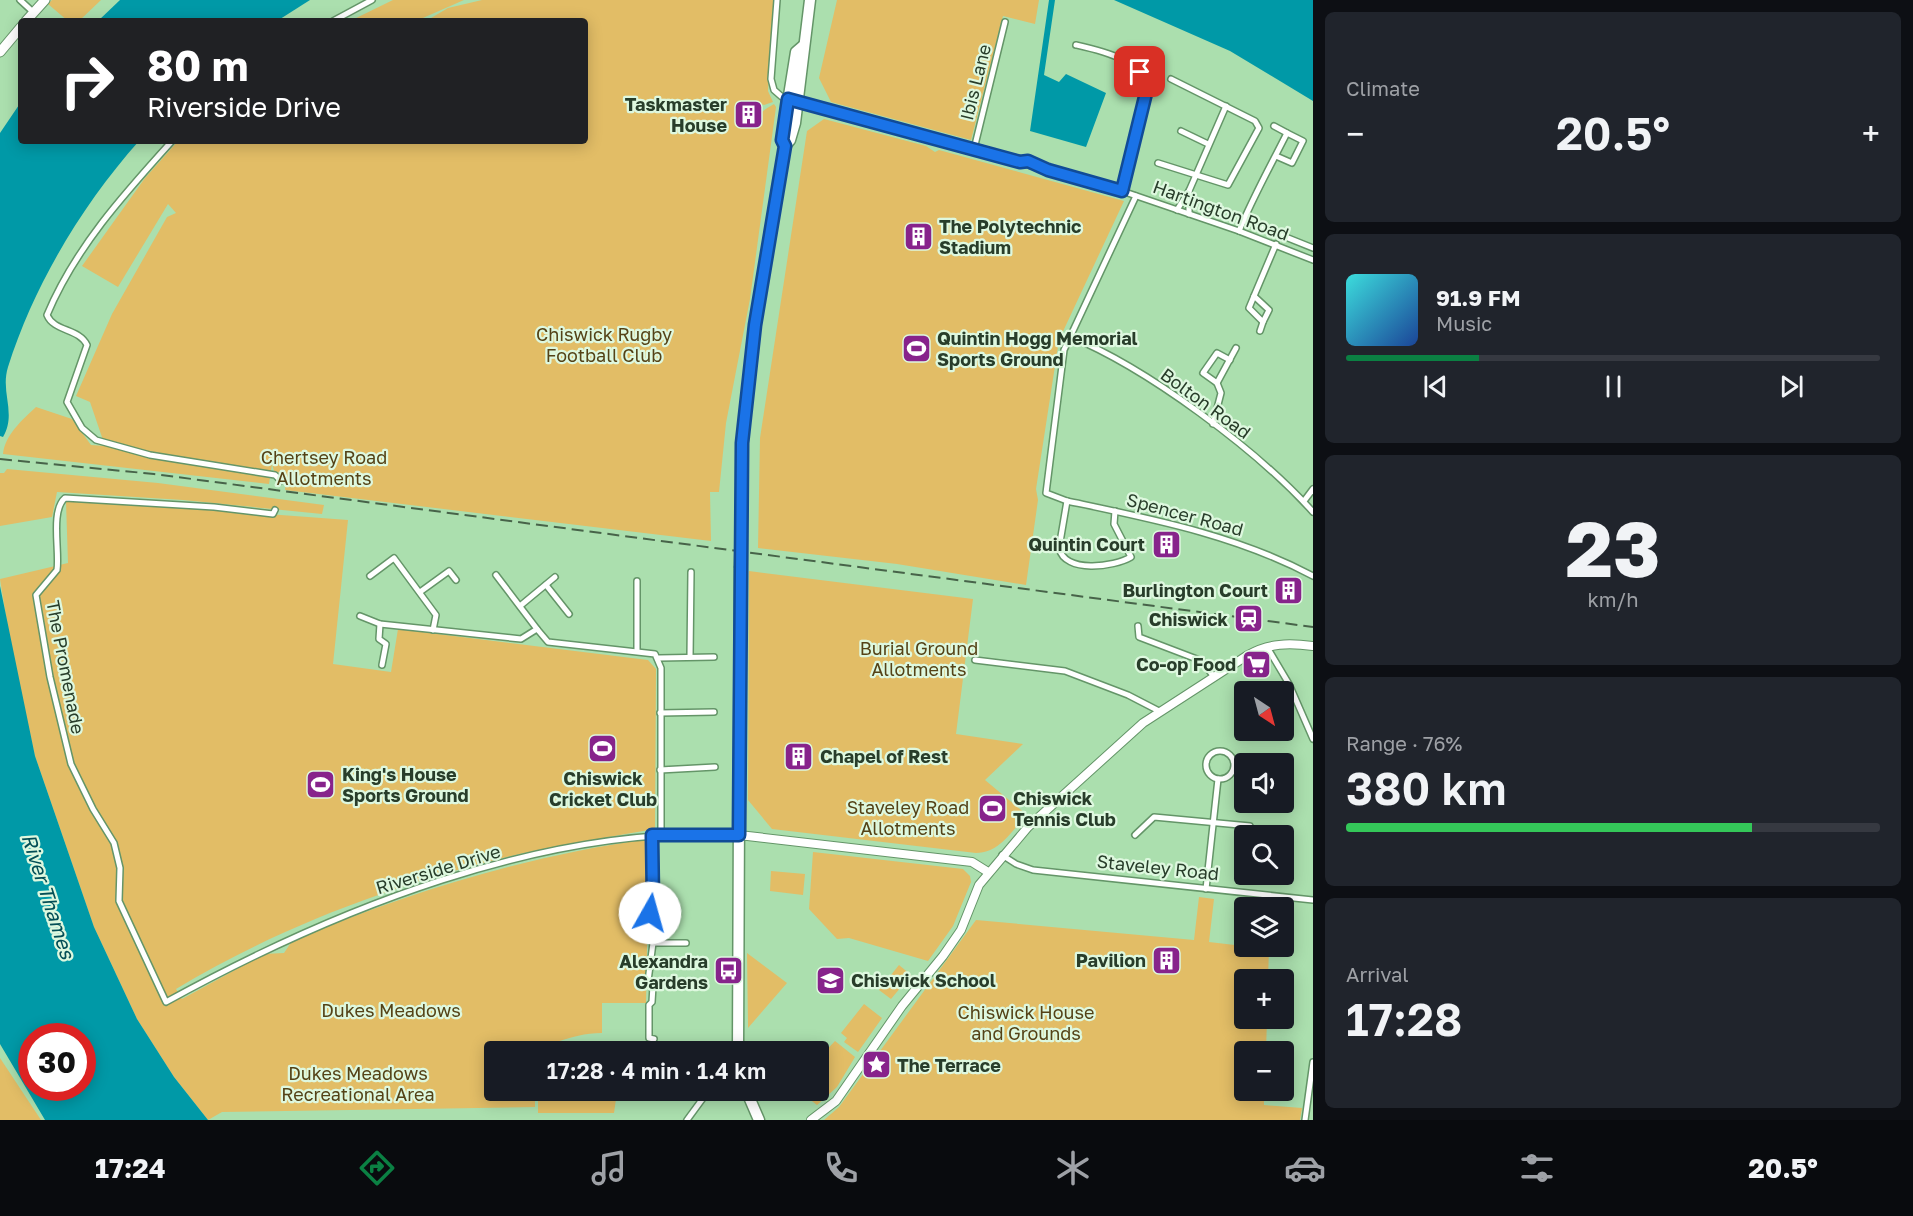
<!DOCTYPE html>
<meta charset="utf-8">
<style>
:root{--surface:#171b24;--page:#20242c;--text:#f1f3f6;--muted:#9ea1a6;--line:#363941;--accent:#0b8043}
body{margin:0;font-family:"Golos Text",sans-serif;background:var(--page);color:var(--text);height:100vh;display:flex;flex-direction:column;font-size:22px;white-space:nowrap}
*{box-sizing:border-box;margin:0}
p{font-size:20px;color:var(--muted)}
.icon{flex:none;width:33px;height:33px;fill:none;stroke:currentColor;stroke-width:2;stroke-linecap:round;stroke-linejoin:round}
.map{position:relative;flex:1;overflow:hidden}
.sheet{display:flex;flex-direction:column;gap:12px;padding:12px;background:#0d0f14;width:600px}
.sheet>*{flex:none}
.hud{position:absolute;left:18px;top:18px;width:570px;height:126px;border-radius:6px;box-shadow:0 3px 15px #0003;background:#202124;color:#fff;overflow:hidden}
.needle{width:39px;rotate:144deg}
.controls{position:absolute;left:1234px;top:681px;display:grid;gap:12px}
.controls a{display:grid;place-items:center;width:60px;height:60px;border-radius:6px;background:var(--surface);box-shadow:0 3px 15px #0003;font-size:30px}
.speed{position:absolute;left:18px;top:1023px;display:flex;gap:12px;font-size:30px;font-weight:700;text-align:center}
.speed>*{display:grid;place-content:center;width:78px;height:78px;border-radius:50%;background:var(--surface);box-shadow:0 3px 15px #0003;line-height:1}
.speed .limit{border:9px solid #d22;background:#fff;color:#111}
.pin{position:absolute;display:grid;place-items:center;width:51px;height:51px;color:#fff;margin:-26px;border-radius:12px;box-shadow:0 3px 9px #0006}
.me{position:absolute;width:66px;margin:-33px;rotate:7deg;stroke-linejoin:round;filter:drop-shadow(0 0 4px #0008)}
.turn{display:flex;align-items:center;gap:21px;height:126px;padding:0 30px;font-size:27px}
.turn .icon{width:78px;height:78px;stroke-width:2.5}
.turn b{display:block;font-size:42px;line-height:51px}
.big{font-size:45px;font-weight:600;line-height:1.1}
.sheet .widget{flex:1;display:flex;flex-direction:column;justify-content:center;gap:9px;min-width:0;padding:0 21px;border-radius:9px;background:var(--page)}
.sheet .dial{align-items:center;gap:0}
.dial b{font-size:78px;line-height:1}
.song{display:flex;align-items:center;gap:18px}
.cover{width:72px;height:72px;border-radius:9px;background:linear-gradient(135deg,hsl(180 70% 55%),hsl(220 70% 35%))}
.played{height:6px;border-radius:3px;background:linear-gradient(90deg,var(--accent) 25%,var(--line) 25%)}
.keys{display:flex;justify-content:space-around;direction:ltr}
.heat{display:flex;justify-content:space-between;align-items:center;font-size:33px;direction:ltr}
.charge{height:9px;border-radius:4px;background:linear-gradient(90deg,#34c759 76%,var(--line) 0)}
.trip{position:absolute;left:484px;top:1041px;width:345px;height:60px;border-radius:6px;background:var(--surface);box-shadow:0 3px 15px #0003;font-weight:600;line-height:60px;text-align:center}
.menu{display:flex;height:96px;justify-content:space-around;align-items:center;background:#090b0e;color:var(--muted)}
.menu .icon{width:42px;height:42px}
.menu .on{color:var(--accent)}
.menu b{font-size:27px;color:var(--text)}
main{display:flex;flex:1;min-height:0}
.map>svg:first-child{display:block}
</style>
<main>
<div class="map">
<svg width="1313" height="1120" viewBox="0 0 1313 1120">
<rect width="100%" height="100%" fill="#abdfae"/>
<!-- green -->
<g fill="#e2bd66">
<polygon points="52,0 101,0 79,21 68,21 48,4"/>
<polygon points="393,0 464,0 416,21 350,21"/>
<path d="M482,0H774L768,91L773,102L764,105L755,102L735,115L740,127C754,120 761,111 774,104L776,107L750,299L726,423L719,492H710L711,541L285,490L287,475L274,471L272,464L269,484L3,454C5,435 22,420 36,407L72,419L91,445L105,446L90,402L76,396L112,314L167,217L176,213L168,204L118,287L82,266L145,178L178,141H585V21H426L448,8Z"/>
<polygon points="837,0 1039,0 1035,24 1003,16 971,140 831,102 819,78"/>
<polygon points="824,119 926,146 935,152 939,150 1124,201 1059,340 1036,489 1038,500 1026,585 897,564 758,548 760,438 807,131"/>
<polygon points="7,469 158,483 324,505 322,514 183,500 57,492 52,517 0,526 0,473 4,473"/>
<path d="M73,499L118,505H149L348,520L333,664L391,672L398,629L648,660L656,669L655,829C616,836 577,842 538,850C413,877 286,923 176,989L182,999L264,954L284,953L292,941C407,893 525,856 649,839L646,1003H602V1033C560,1033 538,1059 491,1047V1050L495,1052V1090L535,1091V1107L222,1112L208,1120L174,1077L137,1019L94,927L35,756L11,648L0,579L68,563L66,502Z"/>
<path d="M749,571L973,599L956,734L1023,744L985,780L1027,815C1012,830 1000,853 976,853L772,829L748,800Z"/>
<polygon points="813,852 963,869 970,876 971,882 953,926 928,961 849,938 837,939 809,909"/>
<polygon points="771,871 805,874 803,895 770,891"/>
<polygon points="1199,897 1214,899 1209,942 1269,949 1268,979 1245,980 1245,1018 1267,1019 1266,1051 1245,1052 1245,1090 1264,1091 1264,1105 1302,1108 1300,1120 824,1120 839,1107 976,920 1194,940"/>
<polygon points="747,953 787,983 748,1028 748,1024"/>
<polygon points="899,965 911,975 891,999 879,990"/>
<polygon points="864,1004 882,1018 858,1052 844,1042 847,1038 841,1033"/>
<polygon points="835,1041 855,1057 837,1087 817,1105 799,1091 819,1090 819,1058"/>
<polygon points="0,1058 41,1120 0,1120"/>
<polygon points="538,1091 615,1091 617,1092 614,1113 538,1113"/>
</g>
<!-- water -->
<g fill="#0099a7" fill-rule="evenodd">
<polygon points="120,0 310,0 277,21 98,21"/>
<polygon points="1049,0 1055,0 1044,75 1059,82 1066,74 1106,93 1086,147 1030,131"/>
<polygon points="1114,0 1313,0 1313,101 1230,51"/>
<path d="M21,102V141H139C82,205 34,285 8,367C0,393 17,413 3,437L0,436V133Z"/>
<path d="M0,586L35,756L94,927L137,1019L174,1077L208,1120H45L0,1044ZM82,1036V1088H32V1036Z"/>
</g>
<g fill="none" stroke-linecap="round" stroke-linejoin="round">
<defs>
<g id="street">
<polyline points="20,0 33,12"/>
<polyline points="777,0 771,79 774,90 782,97 1122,191 1239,231 1313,260"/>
<polyline points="333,21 372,0"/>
<path d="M1076,45C1103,51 1145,60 1146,93L1122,191"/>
<polyline points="1274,126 1287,133"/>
<polyline points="1181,131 1208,144"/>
<path d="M172,141C124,194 75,248 47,315C54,332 79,328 87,345L67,402L82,428L96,440L150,455L275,475L281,481"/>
<polyline points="974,149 1005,22"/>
<polyline points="1022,162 1046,167 1049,170"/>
<polyline points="1158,163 1228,185 1259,128 1255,121 1171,79"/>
<polyline points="1189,191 1226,106"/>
<path d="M1136,196L1064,350L1046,493L1067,501C1152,519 1236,535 1313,576"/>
<polyline points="1177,210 1189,191 1189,214"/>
<polyline points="1243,220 1313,248"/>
<path d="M1239,231C1253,197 1271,165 1287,133L1303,141L1292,163L1276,156"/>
<polygon points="1254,296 1269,310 1263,322 1249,308"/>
<polyline points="1254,296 1276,244"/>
<polyline points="1260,331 1263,322"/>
<path d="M1069,336C1147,368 1256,449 1313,512"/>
<polyline points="1217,383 1203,373 1217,353 1230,360"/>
<polyline points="1213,424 1221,393 1217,383 1236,348"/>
<path d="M1067,501L1059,548C1065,574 1114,567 1131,557L1114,524L1115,511"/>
<polyline points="1304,501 1313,489"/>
<path d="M275,510L273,514L214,507L65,498C50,511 60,552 57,570L36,595L50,677L71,764L93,809L114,843L120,868L119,901L166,1002C333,910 545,824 739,835"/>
<polyline points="496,575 537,629"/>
<polyline points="370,576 394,558 436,615 433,630"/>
<polyline points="546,585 569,614"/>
<polyline points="420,592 449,571 456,580"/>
<polyline points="520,606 555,577"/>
<polyline points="360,616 380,624 521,639 537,629 548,642 655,654 661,668 661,834"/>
<polyline points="380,624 379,639 386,644 382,665"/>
<polyline points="1138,626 1139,637 1202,661 1214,677"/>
<polyline points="1267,647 1289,684 1313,739"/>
<polyline points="637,651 637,581"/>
<polyline points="690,657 691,572"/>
<polyline points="659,658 714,657"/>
<polyline points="975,660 1065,671 1128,695 1159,711"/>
<polyline points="660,713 714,712"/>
<circle cx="1220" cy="765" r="14"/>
<polyline points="660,770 715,767"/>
<polyline points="652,835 653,901 650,904 649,930 653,935 653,943 648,981 653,986 652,1002 649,1005 649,1038 654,1039"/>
<polyline points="1135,835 1154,817 1250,826 1253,836"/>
<polyline points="1002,855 1016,864 1033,870 1313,900"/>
<polyline points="1206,889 1218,779"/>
<polyline points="653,943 686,943"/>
<polyline points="687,1120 709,1090"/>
<polyline points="1305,1120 1313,1062"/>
</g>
<g id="secondary">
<polyline points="739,835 972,862 988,872"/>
<path d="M811,1120L836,1101L902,1006L943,956L961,930L979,885L1028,827L1143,723L1248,655C1269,643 1289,643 1313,646"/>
</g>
<g id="primary">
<polyline points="26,21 45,0"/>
<polyline points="0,52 21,27"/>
</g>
<g id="highway">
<polyline points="785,146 790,140 795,123 810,0"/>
<polyline points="741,536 742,443 755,325 785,146 782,139 796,52 803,46"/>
<polyline points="738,1052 740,568"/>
<polyline points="746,1090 759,1120"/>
</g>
</defs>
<!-- street casing -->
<use href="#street" stroke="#649568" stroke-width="8"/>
<!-- secondary casing -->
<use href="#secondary" stroke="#649568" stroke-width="10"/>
<!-- primary casing -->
<use href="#primary" stroke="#649568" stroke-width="11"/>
<!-- highway casing -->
<use href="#highway" stroke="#649568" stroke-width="13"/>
<!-- street -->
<use href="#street" stroke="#fff" stroke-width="5"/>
<!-- secondary -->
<use href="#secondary" stroke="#fff" stroke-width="8"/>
<!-- primary -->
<use href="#primary" stroke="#fff" stroke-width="9"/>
<!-- highway -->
<use href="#highway" stroke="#fff" stroke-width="10"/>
<!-- rail -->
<polyline stroke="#476349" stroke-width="2" stroke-dasharray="12 6" stroke-linecap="butt" points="0,459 154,474 1313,627"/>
<defs>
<polyline id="highway-bridge" points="740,568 741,536"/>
</defs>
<!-- highway-bridge casing -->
<use href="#highway-bridge" stroke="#649568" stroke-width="13" stroke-linecap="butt"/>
<!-- highway-bridge -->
<use href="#highway-bridge" stroke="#fff" stroke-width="10"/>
</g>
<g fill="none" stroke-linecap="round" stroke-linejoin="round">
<defs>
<polyline id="route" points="650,913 650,904 653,901 652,835 739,835 742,443 755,325 785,146 782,140 788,99 1020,162 1028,161 1048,170 1122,191 1146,93 1140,72"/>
</defs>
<!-- route casing -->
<use href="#route" stroke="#114b97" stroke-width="15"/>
<!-- route -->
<use href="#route" stroke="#1a73e8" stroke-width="10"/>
</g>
<!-- icons -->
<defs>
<symbol id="building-square" viewBox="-11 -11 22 22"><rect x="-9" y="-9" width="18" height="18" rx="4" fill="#87238b" stroke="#def8df"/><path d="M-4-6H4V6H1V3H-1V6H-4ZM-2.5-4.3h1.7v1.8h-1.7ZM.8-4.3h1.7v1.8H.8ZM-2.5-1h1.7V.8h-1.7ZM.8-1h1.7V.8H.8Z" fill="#fff"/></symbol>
<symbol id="stadium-square" viewBox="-11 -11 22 22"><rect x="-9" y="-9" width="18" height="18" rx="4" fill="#87238b" stroke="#def8df"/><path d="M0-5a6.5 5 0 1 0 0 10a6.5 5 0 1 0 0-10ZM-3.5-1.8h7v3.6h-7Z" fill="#fff"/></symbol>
<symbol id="station-square" viewBox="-11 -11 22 22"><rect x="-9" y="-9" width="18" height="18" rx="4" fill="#87238b" stroke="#def8df"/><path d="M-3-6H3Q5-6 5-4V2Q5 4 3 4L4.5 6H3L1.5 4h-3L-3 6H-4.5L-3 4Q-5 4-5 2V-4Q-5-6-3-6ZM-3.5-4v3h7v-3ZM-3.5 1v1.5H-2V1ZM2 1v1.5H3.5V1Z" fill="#fff"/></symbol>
<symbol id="supermarket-square" viewBox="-11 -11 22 22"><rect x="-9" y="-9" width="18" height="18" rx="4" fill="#87238b" stroke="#def8df"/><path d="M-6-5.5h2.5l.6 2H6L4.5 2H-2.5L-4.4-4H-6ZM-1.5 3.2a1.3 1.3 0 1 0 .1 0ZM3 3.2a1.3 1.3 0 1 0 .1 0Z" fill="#fff"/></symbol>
<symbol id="bus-square" viewBox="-11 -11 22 22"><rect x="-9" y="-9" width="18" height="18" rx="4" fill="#87238b" stroke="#def8df"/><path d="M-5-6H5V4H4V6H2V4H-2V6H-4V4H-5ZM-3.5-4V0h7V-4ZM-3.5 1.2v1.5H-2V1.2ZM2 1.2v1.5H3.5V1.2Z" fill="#fff"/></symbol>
<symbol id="school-square" viewBox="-11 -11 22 22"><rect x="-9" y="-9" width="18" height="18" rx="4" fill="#87238b" stroke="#def8df"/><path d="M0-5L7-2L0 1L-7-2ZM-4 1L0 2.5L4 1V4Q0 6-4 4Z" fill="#fff"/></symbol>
<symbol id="sight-square" viewBox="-11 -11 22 22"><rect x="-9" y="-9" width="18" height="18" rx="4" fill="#87238b" stroke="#def8df"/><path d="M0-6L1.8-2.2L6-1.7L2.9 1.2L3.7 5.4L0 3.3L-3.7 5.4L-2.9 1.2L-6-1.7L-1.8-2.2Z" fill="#fff"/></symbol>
</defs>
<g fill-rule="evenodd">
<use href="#building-square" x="732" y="98" width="33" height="33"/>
<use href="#building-square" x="902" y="220" width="33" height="33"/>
<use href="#stadium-square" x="900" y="332" width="33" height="33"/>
<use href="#building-square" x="1150" y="528" width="33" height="33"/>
<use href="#building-square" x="1272" y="574" width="33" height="33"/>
<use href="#station-square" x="1232" y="602" width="33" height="33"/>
<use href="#supermarket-square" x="1240" y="648" width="33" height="33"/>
<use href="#stadium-square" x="586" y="732" width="33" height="33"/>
<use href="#building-square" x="782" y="740" width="33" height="33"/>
<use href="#stadium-square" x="304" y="768" width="33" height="33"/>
<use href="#stadium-square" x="976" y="792" width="33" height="33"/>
<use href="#building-square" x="1150" y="944" width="33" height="33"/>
<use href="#bus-square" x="712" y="954" width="33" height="33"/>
<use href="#school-square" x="814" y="964" width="33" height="33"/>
<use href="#sight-square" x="860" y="1048" width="33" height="33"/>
</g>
<g text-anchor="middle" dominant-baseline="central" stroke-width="4.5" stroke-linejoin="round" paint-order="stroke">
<!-- street labels -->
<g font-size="18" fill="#283d2a" stroke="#def8df">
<text transform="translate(975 82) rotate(-76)">Ibis Lane</text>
<text transform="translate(1221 210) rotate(20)">Hartington Road</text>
<text transform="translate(1206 403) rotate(36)">Bolton Road</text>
<text transform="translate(1185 514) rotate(15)">Spencer Road</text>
<text transform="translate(66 667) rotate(79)">The Promenade</text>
<text transform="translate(1158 867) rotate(6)">Staveley Road</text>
<text transform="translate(438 869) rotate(-17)">Riverside Drive</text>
</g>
<!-- poi labels -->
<g font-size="18" font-weight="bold" fill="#283d2a" stroke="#def8df" text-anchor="end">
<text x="727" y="104">Taskmaster<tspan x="727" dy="21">House</tspan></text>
<text x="939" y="226" text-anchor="start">The Polytechnic<tspan x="939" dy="21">Stadium</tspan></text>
<text x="937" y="338" text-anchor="start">Quintin Hogg Memorial<tspan x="937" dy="21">Sports Ground</tspan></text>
<text x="1145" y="544">Quintin Court</text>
<text x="1268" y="590">Burlington Court</text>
<text x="1228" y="619">Chiswick</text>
<text x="1236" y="664">Co-op Food</text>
<text x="820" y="756" text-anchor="start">Chapel of Rest</text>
<text x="342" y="774" text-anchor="start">King's House<tspan x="342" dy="21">Sports Ground</tspan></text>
<text x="603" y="778" text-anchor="middle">Chiswick<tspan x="603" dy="21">Cricket Club</tspan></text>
<text x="1013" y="798" text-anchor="start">Chiswick<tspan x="1013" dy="21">Tennis Club</tspan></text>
<text x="1146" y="960">Pavilion</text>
<text x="708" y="961">Alexandra<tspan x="708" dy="21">Gardens</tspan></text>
<text x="851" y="980" text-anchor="start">Chiswick School</text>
<text x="897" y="1065" text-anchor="start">The Terrace</text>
</g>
<!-- park labels -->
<g font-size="18" fill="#544216" stroke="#def8df">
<text x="604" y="334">Chiswick Rugby<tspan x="604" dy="21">Football Club</tspan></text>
<text x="324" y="457">Chertsey Road<tspan x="324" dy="21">Allotments</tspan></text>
<text x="919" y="648">Burial Ground<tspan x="919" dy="21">Allotments</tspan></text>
<text x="908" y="807">Staveley Road<tspan x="908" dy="21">Allotments</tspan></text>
<text x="391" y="1010">Dukes Meadows</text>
<text x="1026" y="1012">Chiswick House<tspan x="1026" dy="21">and Grounds</tspan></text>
<text x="358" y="1073">Dukes Meadows<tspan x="358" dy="21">Recreational Area</tspan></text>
</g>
<!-- water labels -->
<g font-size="20" font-style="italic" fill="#034e56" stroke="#def8df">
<text transform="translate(49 896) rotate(72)">River Thames</text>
</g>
</g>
</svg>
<div class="controls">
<a><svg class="needle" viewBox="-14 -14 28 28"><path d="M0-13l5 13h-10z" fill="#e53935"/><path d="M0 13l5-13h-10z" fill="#9ea1a6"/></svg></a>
<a><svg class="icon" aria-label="sound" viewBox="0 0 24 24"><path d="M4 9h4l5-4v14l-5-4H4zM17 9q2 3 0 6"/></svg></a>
<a><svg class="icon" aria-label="search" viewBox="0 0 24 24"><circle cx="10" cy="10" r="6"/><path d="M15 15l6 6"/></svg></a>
<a><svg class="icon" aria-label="layers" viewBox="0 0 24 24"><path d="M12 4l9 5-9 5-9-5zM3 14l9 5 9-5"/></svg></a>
<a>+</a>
<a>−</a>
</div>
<div class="speed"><div class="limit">30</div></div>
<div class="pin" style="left:1140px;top:72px;background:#d93025"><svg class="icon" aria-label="arrive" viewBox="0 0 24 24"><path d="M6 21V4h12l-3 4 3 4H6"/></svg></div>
<svg class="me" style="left:650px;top:913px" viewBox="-20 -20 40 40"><circle r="19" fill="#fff"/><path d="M0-13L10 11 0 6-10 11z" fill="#1a73e8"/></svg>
<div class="trip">17:28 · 4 min · 1.4 km</div>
<div class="hud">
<div class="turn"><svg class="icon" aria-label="right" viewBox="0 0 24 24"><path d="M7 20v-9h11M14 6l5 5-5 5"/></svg><div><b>80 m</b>Riverside Drive</div></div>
</div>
</div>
<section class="sheet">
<div class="widget"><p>Climate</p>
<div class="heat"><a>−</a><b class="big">20.5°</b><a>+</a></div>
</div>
<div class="widget">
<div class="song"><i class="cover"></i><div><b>91.9 FM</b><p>Music</p></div></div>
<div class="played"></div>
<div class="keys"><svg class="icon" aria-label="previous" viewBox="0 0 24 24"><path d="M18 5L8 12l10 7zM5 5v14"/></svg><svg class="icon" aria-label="pause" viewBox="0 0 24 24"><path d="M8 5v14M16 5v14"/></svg><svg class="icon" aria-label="next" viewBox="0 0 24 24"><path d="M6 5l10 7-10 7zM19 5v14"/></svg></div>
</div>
<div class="widget dial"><b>23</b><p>km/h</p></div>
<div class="widget"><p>Range · 76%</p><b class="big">380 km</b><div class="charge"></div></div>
<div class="widget"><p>Arrival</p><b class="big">17:28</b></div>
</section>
</main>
<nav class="menu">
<b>17:24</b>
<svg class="icon on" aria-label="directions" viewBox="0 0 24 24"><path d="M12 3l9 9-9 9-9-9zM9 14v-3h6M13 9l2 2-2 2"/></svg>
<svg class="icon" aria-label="music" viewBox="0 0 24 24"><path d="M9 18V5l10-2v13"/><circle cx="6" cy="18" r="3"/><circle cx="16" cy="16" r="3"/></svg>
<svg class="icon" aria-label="phone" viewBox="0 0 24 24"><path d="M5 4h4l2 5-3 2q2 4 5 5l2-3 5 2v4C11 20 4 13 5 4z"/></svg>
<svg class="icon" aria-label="climate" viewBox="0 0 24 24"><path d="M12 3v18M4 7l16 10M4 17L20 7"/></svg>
<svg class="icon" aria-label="car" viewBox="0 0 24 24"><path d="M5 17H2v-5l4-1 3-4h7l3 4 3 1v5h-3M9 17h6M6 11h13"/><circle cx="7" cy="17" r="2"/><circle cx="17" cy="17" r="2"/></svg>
<svg class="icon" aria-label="filters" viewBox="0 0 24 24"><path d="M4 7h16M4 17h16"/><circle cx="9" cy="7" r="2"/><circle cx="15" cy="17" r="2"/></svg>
<b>20.5°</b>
</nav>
